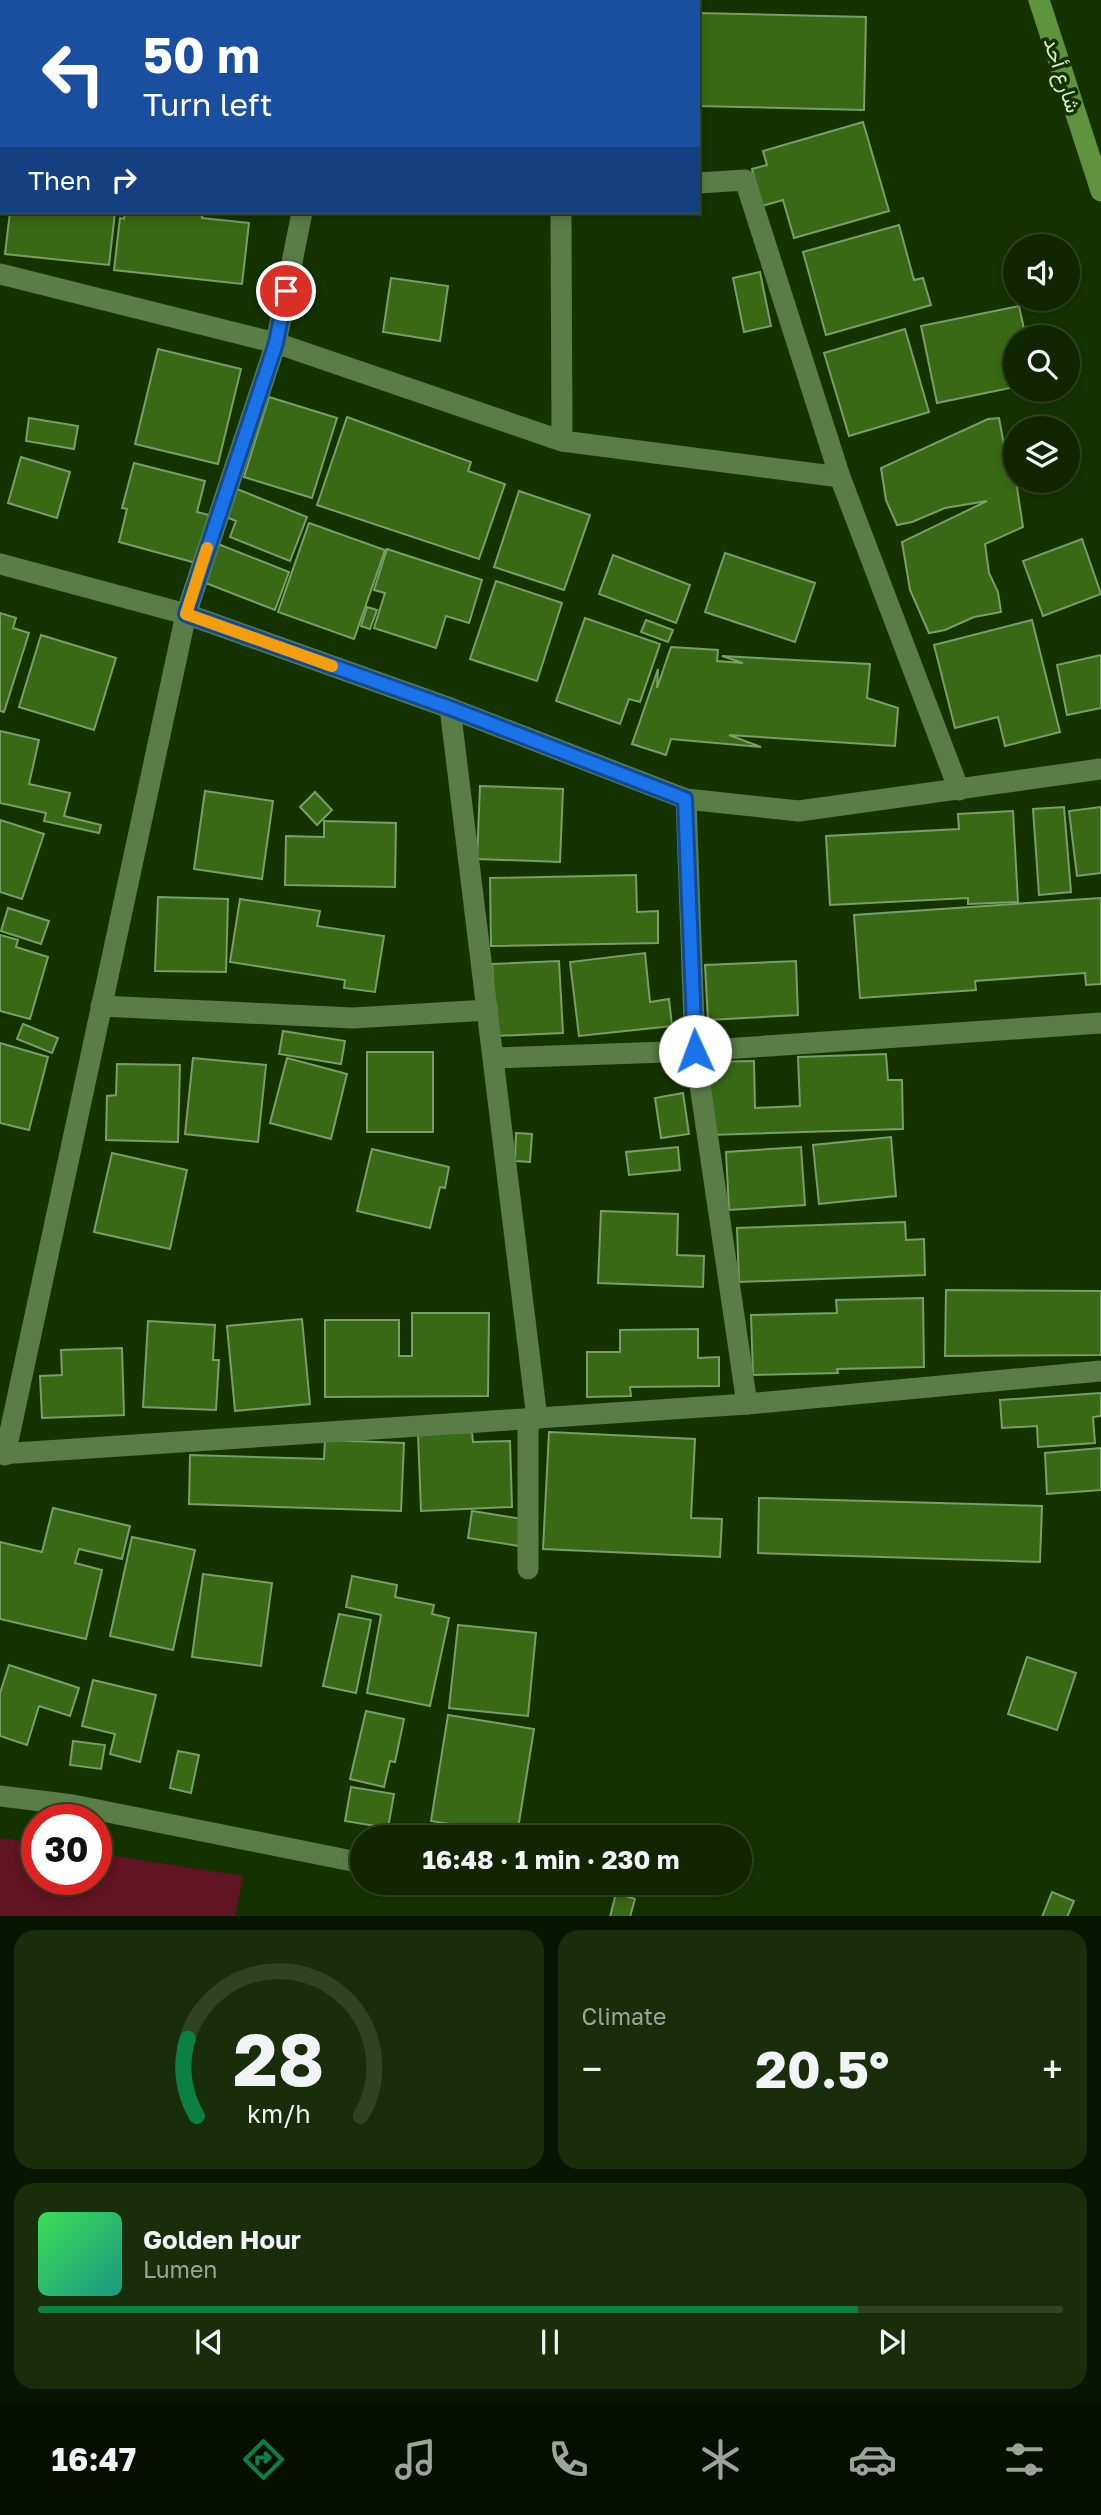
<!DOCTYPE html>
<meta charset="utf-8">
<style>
:root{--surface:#0f2600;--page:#182e0a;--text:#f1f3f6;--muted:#9ba599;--line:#2f4322;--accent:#0b8043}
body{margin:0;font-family:"Golos Text",Vazirmatn,sans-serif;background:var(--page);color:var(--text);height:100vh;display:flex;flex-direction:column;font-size:26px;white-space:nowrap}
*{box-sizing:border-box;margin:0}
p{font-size:23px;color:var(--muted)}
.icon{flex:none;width:38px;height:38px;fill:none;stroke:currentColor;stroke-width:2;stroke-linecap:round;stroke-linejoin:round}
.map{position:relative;height:1916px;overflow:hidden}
.details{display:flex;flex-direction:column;gap:14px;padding:14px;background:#081500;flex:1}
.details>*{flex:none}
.hud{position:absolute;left:0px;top:0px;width:700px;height:214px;box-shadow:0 4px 10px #0003,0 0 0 2px var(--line);background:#1a4fa0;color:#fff;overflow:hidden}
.fabs{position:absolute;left:1003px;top:234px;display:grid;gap:14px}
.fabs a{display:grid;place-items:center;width:77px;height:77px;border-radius:50%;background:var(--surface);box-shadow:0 4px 10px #0003,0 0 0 2px var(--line);font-size:35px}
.speed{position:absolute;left:21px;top:1804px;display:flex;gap:14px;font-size:35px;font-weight:700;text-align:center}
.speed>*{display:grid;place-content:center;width:91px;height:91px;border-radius:50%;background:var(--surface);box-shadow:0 4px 10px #0003,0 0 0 2px var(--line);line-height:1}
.speed .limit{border:10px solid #d22;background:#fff;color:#111}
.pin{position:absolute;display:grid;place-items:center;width:60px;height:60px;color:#fff;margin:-30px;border:4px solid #fff;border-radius:50%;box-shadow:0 2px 7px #0007}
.me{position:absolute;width:77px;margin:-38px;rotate:358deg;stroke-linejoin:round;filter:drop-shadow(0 0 5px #0008)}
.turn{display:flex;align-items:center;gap:24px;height:147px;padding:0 28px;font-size:32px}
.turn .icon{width:91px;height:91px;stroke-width:2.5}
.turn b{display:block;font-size:49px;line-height:60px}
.then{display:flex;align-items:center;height:66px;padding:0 28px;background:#0003;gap:14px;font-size:26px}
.big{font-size:52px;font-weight:700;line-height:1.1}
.details .tile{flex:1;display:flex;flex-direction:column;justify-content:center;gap:10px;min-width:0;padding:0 24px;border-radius:21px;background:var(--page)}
.details .dial{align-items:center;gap:0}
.dial svg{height:182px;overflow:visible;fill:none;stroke:var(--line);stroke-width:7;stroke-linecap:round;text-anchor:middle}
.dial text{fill:var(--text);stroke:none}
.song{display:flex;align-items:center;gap:21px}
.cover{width:84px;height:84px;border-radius:10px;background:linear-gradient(135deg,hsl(130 70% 55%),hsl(170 70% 35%))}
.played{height:7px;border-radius:4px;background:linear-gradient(90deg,var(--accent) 80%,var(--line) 80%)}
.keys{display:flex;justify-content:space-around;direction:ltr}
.heat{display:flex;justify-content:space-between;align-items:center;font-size:38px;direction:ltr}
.details .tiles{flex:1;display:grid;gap:14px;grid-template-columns:1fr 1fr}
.tile:last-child{grid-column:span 2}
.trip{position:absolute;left:350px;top:1825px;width:402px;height:70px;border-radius:35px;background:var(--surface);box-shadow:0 4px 10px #0003,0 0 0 2px var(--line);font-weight:700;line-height:70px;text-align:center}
.tabs{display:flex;height:112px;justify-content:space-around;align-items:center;background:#060f00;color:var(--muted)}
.tabs .icon{width:49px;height:49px}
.tabs .on{color:var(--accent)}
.tabs b{font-size:32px;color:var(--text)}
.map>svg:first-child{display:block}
</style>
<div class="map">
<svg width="1101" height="1917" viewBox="0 0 1101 1917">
<rect width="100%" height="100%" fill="#143300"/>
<!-- green -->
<polygon fill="#611423" points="0,1838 37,1843 37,1880 96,1880 96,1853 243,1876 235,1916 0,1916"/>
<!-- building -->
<g fill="#396914" stroke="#7a9e67" stroke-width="2">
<polygon points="698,13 866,17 864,110 698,106"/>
<rect x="0" y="98" width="2" height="60"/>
<polygon points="863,122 889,211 794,238 783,200 762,206 752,169 767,165 763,151"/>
<polygon points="10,212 115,212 109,265 5,254"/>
<polygon points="125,212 203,212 202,218 249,223 242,284 114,270 120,218 124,219"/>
<polygon points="899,225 914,280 923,278 931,305 826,335 803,252"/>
<polygon points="760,272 771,326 744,332 733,278"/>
<polygon points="391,278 448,286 440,341 383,332"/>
<polygon points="1019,306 1026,338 1015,338 1015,387 937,403 921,326"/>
<polygon points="905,329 929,412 849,436 824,353"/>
<polygon points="158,349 241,369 218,464 135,444"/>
<polygon points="269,397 337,418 312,498 244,477"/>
<polygon points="347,417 471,462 468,471 505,484 479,559 317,505"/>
<polygon points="29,418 78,426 74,449 26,441"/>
<polygon points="999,418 1004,445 1014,468 1023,527 985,544 989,573 998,592 1001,612 974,617 945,630 929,633 910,590 902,542 987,501 945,508 912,522 897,525 886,500 881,468 988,419"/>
<polygon points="21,457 70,472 57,518 8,503"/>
<polygon points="134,463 205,481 197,512 209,515 196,563 119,542 127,509 122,508"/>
<polygon points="237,489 307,517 290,561 230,537 236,521 226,517"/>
<polygon points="519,491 590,515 564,590 494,567"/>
<polygon points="309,523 385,550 354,639 278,612"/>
<polygon points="1082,539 1101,594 1043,616 1023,561"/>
<polygon points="218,544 289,572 275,610 203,582"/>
<polygon points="387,549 482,580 469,623 446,616 436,648 374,628 385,593 374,590"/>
<polygon points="725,553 815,583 795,642 705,612"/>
<polygon points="613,555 690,585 676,623 599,594"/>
<polygon points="496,581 562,603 537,681 470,659"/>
<polygon points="367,607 377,610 370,629 361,626"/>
<polygon points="0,613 16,618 13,628 29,633 4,712 0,711"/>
<polygon points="585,618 660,644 640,702 629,699 620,724 556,701"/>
<polygon points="646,620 673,630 668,642 641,632"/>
<polygon points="1032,620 1060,732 1005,746 998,717 955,728 934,645"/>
<polygon points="41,635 116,658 94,730 19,707"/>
<polygon points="671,647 718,650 717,661 743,663 722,656 870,664 867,698 898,708 895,746 729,735 761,747 671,739 666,755 632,744 658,669 657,688"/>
<polygon points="1101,655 1101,708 1067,715 1057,665"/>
<polygon points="0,731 39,740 29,784 70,793 64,816 101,825 99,833 44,821 46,813 0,803"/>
<polygon points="480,786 563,789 560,862 477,859"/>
<polygon points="205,791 273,801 262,879 194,869"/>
<polygon points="315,792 332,810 317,825 300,807"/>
<polygon points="1064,807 1071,892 1039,895 1033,809"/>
<polygon points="1101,807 1101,873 1077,876 1069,811"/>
<polygon points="1013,811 1018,902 968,904 968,898 830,905 826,836 959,829 958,814"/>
<polygon points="0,820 44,834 22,899 0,892"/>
<polygon points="324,821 396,823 395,887 285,885 286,836 324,837"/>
<polygon points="636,875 637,912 658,911 658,943 491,946 490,878"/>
<polygon points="158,897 228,899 226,972 155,971"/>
<polygon points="1101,898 1101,984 1086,985 1085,973 975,981 976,990 860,998 854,915"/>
<polygon points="240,899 320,911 317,926 384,936 375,992 344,988 345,980 230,962"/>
<polygon points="8,908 49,921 41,944 1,931"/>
<polygon points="0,935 18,940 16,947 48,957 30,1019 0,1011"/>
<polygon points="645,953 650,1002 669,999 672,1026 579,1036 570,962"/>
<polygon points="559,961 563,1033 496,1036 492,964"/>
<polygon points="796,961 798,1015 708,1020 705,965"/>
<polygon points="23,1024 58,1038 52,1053 17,1039"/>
<polygon points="283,1031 345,1041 341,1064 279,1054"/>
<polygon points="0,1043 48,1057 29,1130 0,1123"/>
<rect x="367" y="1052" width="66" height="80"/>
<polygon points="886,1054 888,1080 902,1080 903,1129 709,1135 707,1062 754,1061 755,1108 800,1106 798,1057"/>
<polygon points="193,1058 266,1065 258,1142 185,1134"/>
<polygon points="287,1058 347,1074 331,1139 270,1123"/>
<polygon points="117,1064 180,1065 178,1142 106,1140 107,1096 116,1095"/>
<polygon points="683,1093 689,1134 661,1138 655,1098"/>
<polygon points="516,1133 532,1134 530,1162 515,1161"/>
<polygon points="891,1137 896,1196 819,1204 813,1145"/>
<polygon points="678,1147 680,1170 629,1175 626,1152"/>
<polygon points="801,1147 805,1205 729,1210 726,1152"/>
<polygon points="372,1149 449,1167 445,1188 440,1187 430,1228 357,1211"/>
<polygon points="112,1153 187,1170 170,1249 94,1232"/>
<polygon points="601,1211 678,1214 677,1255 704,1256 703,1287 598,1283"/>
<polygon points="905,1222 906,1240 924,1239 925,1275 739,1282 737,1228"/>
<polygon points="946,1290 1101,1291 1101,1355 945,1356"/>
<polygon points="923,1298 924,1367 837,1369 838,1373 753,1375 751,1315 837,1313 836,1300"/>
<polygon points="412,1313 489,1313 488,1396 325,1397 325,1320 399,1320 399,1356 412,1356"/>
<polygon points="302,1319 310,1404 235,1411 227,1326"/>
<polygon points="148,1321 215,1325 213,1360 219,1360 216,1410 143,1407"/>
<polygon points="698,1329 698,1358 719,1357 719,1386 630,1387 631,1396 587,1397 587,1352 620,1352 620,1330"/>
<polygon points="122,1348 124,1415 42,1418 40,1376 62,1375 61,1350"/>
<polygon points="1101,1393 1101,1416 1093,1417 1095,1443 1038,1447 1037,1426 1002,1428 1000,1400"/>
<polygon points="472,1432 473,1442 510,1441 512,1507 421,1511 418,1434"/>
<polygon points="549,1432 695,1439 691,1518 722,1519 720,1557 543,1549"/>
<polygon points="325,1440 404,1443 401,1511 189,1504 190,1455 324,1459"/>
<polygon points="1101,1448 1101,1490 1047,1494 1045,1453"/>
<polygon points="759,1498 1042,1506 1040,1562 758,1553"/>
<polygon points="53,1508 130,1526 122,1559 79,1549 75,1563 102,1570 86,1639 0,1619 0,1542 42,1552"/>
<polygon points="472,1511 523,1519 519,1546 468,1538"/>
<polygon points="132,1537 195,1550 173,1650 110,1636"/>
<polygon points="203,1574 272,1583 261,1666 192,1657"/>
<polygon points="352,1576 397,1585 395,1597 434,1605 432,1614 449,1618 430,1706 367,1693 381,1615 346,1607"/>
<polygon points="339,1614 371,1620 356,1693 323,1686"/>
<polygon points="458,1625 536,1633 528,1716 449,1708"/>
<polygon points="1027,1657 1076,1673 1057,1730 1008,1714"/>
<polygon points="9,1665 79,1688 70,1716 39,1706 27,1745 0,1736 0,1693"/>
<polygon points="93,1680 156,1695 140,1762 110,1754 115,1734 82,1726"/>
<polygon points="366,1711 404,1719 395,1762 390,1761 384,1787 350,1779"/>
<polygon points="448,1715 534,1729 517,1835 431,1821"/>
<polygon points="73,1741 105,1745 101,1769 70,1765"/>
<polygon points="178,1751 199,1755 191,1793 170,1788"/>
<polygon points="351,1787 394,1794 388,1828 345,1821"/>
<polygon points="1052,1892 1074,1901 1067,1917 1042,1917"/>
<polygon points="616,1893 635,1899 630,1917 610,1917"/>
</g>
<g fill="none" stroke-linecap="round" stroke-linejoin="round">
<!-- street -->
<g stroke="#5a7c46" stroke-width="21">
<polyline points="340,2 340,0"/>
<polyline points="698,183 745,180 840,477 959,790"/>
<polyline points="561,212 562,441"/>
<polyline points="0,274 276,343 562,441 840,477"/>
<polyline points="0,564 186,614 450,708 686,799 799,811 1101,769"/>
<polyline points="450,708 537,1418"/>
<polyline points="101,1006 353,1018 488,1010"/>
<polyline points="494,1058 695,1051 686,799"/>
<polyline points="747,1404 695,1051 1101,1023"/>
<polyline points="0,1454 747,1404 1101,1371"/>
<polyline points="5,1455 186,614 276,343 302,212"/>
<polyline points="528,1569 528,1420"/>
<polyline points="0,1796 73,1805 362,1863"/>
</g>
<!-- primary -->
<polyline stroke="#5f933e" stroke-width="21" points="1039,0 1101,191"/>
</g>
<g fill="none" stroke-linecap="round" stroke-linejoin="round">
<defs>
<polyline id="route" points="286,291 276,343 186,614 450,708 685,799 695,1051"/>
</defs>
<!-- route casing -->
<use href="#route" stroke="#114b97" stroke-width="18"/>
<!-- route -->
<use href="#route" stroke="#1a73e8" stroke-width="12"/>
<!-- slow -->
<polyline stroke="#f59e0b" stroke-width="12" points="207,548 186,614 332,666"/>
</g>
<g text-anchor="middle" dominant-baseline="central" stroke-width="7" stroke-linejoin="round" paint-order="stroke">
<!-- street labels -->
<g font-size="21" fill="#d7eacd" stroke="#143300">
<text transform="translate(1063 75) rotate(72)">شارع أحد</text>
</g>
</g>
</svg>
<div class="fabs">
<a><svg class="icon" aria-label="sound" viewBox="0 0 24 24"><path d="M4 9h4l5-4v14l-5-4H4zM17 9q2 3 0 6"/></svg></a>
<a><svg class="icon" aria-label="search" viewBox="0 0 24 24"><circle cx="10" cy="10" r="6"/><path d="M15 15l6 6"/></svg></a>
<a><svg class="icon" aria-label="layers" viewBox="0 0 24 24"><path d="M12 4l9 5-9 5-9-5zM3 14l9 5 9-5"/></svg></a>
</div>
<div class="speed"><div class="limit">30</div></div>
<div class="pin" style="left:286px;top:291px;background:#d93025"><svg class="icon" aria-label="arrive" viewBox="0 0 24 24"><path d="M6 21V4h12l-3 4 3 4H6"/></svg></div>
<svg class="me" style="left:695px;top:1051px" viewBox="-20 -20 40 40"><circle r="19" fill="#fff"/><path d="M0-13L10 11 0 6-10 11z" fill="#1a73e8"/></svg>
<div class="trip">16:48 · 1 min · 230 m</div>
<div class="hud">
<div class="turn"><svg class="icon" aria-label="left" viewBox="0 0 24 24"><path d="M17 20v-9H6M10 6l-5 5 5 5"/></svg><div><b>50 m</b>Turn left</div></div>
<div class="then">Then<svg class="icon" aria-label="right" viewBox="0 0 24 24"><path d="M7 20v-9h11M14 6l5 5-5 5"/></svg></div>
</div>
</div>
<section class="details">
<div class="tiles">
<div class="tile dial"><svg viewBox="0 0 100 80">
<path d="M14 69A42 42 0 1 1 86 69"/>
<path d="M14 69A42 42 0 0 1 10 35" stroke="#0b8043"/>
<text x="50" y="56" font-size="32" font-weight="700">28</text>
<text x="50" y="72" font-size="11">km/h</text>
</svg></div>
<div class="tile"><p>Climate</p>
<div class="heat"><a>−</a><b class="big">20.5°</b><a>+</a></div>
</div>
<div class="tile">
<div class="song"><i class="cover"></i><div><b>Golden Hour</b><p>Lumen</p></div></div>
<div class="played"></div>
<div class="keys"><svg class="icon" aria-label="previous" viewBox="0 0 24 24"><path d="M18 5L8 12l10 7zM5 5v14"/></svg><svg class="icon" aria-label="pause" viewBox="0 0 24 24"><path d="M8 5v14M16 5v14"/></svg><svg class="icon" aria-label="next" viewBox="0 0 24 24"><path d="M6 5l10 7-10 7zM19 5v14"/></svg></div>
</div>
</div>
</section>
<nav class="tabs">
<b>16:47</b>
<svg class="icon on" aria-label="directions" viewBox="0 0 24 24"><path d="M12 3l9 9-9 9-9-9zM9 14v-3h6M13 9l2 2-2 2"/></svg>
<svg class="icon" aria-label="music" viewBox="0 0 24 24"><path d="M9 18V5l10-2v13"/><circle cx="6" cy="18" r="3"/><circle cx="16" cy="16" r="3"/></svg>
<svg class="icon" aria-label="phone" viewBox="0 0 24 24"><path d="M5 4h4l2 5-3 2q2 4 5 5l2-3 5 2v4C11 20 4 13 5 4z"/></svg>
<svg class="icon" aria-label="climate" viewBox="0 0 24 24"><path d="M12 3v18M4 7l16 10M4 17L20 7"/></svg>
<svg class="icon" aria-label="car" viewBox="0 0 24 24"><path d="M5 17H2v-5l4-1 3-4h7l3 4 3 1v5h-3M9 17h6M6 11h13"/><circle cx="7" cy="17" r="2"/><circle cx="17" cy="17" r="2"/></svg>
<svg class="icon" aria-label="filters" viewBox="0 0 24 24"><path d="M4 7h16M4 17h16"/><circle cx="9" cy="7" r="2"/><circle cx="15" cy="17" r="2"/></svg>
</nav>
